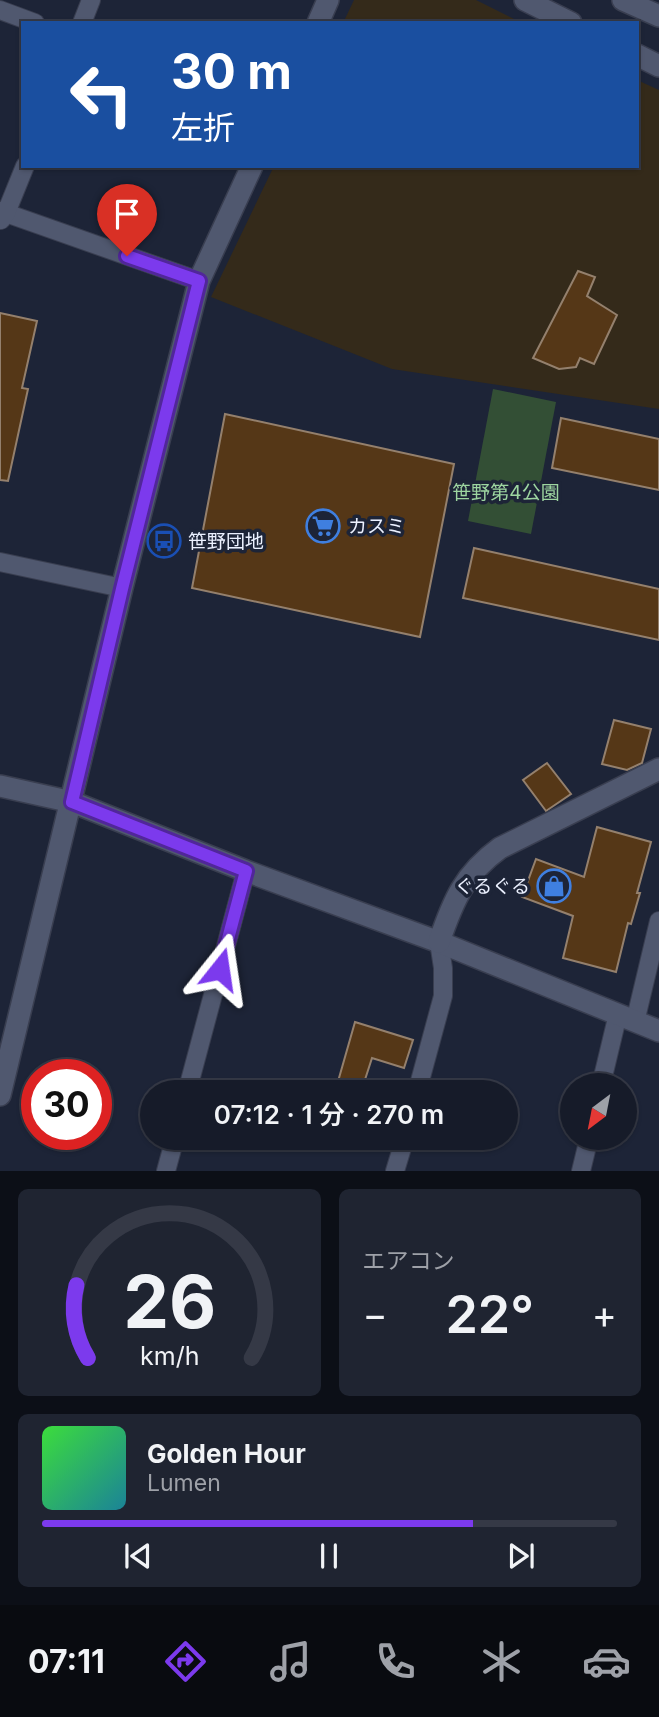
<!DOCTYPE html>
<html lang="ja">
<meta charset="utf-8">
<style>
:root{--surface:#161b29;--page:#1f2431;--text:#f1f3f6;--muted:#9ea1a8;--line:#353946;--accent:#7c3aed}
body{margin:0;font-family:Inter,"Noto Sans JP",sans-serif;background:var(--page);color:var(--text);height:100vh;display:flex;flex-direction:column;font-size:26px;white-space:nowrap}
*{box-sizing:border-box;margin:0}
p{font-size:23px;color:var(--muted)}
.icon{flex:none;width:38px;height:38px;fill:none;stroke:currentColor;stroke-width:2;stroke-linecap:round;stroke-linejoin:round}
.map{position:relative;height:1171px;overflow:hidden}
.details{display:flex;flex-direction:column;gap:18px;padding:18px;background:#0c0f17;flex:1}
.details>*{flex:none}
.guide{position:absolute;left:21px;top:21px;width:618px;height:147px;border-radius:0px;box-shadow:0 2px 5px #0004,0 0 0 2px var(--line);background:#1a4fa0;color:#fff;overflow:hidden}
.needle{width:46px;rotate:212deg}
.tools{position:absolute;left:560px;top:1073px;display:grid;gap:14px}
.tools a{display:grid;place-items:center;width:77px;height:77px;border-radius:50%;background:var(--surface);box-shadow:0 2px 5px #0004,0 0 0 2px var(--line);font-size:35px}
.speed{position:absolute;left:21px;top:1059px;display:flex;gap:14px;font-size:35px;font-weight:700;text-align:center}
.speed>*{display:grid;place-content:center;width:91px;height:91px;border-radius:50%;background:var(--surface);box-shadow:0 2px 5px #0004,0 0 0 2px var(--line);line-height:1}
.speed .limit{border:10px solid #d22;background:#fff;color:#111}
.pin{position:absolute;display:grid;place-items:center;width:60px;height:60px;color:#fff;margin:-72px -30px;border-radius:50% 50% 50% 0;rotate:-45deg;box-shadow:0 0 7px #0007}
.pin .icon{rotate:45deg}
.me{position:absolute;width:77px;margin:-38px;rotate:15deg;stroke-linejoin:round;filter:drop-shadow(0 0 5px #0008)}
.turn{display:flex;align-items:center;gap:24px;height:147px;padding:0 35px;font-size:32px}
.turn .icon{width:91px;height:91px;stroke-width:2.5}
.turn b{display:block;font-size:49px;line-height:60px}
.big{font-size:52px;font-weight:600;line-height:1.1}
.details .widget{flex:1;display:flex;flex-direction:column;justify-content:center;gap:10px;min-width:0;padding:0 24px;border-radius:10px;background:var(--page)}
.details .dial{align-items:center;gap:0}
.dial svg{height:182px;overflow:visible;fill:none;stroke:var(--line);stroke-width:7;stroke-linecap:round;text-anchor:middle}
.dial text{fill:var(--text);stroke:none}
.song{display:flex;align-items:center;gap:21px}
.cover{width:84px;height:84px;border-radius:10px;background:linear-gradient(135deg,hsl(120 70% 55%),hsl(190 70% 35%))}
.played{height:7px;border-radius:4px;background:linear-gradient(90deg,var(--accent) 75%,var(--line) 75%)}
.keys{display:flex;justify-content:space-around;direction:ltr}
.heat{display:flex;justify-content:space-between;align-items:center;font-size:38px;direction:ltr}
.details .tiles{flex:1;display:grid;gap:18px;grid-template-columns:1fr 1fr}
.widget:last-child{grid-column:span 2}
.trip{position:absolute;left:140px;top:1080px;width:378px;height:70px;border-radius:35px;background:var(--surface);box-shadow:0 2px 5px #0004,0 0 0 2px var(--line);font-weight:600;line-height:70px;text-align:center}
.menu{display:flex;height:112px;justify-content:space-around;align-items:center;background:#090b10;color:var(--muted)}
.menu .icon{width:49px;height:49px}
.menu .selected{color:var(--accent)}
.menu b{font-size:32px;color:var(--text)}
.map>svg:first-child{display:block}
</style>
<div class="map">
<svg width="659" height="1171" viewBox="0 0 659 1171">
<rect width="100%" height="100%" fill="#1d2437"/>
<!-- commercial -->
<g fill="#342a1a">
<polygon points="354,0 476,0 522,23 343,23"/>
<polygon points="637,80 659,90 659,409 392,369 211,297 274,166 637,166"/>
</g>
<!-- green -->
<polygon fill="#334f35" points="493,389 556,402 531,534 468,521"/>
<!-- building -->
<g fill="#553717" stroke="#94806d" stroke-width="2">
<polygon points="578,271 595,277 587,296 617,315 594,364 580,358 576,367 559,369 533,358"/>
<polygon points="0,313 37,321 22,388 28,389 8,481 0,480"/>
<polygon points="225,414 454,464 420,637 192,588"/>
<polygon points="561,418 659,439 659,490 552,468"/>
<polygon points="474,548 659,589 659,640 463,598"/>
<polygon points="614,720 651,729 642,763 627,770 602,764"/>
<polygon points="547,763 571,794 546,811 523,780"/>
<polygon points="597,827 651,842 637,893 640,893 631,924 628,923 616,972 563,958 573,916 522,897 536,859 584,877"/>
<polygon points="355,1022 413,1040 404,1068 372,1058 361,1092 335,1092"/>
</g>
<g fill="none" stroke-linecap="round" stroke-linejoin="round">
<defs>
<g id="street">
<polyline points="0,10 35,23"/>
<polyline points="82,23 91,0"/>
<polyline points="0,211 199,281"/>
<polyline points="1,220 6,213 25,166"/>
<polyline points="0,562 122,588"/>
<polyline points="635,1022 659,921"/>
<polyline points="601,1085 618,1014"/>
<polyline points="187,1092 246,871"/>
<polyline points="417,1092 443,996 443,968 439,942"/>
<polyline points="166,1171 175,1138"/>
<polyline points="395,1171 405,1138"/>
<polyline points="581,1171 589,1138"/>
</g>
<g id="secondary">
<polyline points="525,0 571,23"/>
<polyline points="623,0 659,16"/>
<polyline points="318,23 328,0"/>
<polyline points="637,55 659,66"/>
<polyline points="0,786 72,802 246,871 439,942 659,1031"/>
<path d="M439,942C453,901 464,874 500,848L659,769"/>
<polyline points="0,1095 122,588 199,281 252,166"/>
</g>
</defs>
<!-- street casing -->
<use href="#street" stroke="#393e50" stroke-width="20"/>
<!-- secondary casing -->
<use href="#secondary" stroke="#393e50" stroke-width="24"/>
<!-- street -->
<use href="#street" stroke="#50586f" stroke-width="18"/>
<!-- secondary -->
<use href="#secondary" stroke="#50586f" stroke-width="21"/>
</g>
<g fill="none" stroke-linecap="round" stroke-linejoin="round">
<defs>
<polyline id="route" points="127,256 199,281 122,589 72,802 246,871 220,969"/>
</defs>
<!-- route casing -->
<use href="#route" stroke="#51269a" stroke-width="18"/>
<!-- route -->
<use href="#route" stroke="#7c3aed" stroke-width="12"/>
</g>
<!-- icons -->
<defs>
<symbol id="supermarket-ring" viewBox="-11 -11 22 22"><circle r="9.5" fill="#1d2437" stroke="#3f7fe0" stroke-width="1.5"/><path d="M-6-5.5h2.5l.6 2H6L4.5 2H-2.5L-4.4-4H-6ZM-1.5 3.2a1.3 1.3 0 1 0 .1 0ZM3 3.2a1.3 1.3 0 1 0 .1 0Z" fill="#3f7fe0"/></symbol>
<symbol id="bus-ring" viewBox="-11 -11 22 22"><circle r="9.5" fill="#1d2437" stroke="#1a4fb4" stroke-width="1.5"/><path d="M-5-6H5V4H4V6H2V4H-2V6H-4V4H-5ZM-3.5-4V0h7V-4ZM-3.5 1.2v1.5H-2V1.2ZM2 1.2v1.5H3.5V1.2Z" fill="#1a4fb4"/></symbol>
<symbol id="shop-ring" viewBox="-11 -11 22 22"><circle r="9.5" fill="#1d2437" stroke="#3f7fe0" stroke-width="1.5"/><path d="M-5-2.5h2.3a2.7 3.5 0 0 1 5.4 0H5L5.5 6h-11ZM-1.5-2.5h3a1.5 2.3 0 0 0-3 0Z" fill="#3f7fe0"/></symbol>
</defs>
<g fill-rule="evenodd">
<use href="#supermarket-ring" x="304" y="507" width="38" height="38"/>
<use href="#bus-ring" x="145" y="522" width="38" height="38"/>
<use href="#shop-ring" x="535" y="867" width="38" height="38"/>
</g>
<g text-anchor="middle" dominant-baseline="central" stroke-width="7" stroke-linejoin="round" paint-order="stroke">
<!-- park labels -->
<g font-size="19" fill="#9dd5a0" stroke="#1d2437">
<text x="506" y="492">笹野第4公園</text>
</g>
<!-- poi labels -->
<g font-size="19" fill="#ecf1ff" stroke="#1d2437" text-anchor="start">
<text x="348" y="526">カスミ</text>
<text x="188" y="541">笹野団地</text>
<text x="530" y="886" text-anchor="end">ぐるぐる</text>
</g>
</g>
</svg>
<div class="tools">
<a><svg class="needle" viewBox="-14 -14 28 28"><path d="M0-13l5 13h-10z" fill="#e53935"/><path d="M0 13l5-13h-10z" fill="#9ea1a8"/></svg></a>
</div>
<div class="speed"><div class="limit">30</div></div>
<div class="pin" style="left:127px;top:256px;background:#d93025"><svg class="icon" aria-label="arrive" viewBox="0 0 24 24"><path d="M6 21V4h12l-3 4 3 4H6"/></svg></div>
<svg class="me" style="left:220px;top:969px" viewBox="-20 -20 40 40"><path d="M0-17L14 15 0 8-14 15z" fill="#7c3aed" stroke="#fff" stroke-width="4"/></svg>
<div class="trip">07:12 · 1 分 · 270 m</div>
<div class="guide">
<div class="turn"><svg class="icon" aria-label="left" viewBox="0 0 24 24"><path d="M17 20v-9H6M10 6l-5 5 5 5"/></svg><div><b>30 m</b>左折</div></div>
</div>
</div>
<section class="details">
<div class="tiles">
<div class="widget dial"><svg viewBox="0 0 100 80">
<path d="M14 69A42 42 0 1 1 86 69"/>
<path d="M14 69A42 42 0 0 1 9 37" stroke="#7c3aed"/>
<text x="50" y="56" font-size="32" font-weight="700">26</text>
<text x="50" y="72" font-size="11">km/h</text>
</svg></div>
<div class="widget"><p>エアコン</p>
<div class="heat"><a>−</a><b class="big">22°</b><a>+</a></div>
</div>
<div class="widget">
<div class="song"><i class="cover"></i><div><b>Golden Hour</b><p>Lumen</p></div></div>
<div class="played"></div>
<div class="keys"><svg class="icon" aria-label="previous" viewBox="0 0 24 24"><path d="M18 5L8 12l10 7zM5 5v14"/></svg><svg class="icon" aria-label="pause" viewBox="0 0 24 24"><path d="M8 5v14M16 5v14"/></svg><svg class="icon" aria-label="next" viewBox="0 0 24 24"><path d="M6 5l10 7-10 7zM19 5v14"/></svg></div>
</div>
</div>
</section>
<nav class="menu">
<b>07:11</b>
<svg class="icon selected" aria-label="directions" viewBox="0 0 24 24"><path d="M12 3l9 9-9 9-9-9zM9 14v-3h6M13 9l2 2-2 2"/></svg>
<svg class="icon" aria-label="music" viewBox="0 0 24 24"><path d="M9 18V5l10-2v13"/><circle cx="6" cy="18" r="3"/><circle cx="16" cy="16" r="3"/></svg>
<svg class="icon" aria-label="phone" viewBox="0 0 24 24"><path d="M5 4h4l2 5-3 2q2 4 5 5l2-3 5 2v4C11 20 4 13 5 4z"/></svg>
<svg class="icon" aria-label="climate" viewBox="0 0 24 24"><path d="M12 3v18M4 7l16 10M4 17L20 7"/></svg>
<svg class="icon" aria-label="car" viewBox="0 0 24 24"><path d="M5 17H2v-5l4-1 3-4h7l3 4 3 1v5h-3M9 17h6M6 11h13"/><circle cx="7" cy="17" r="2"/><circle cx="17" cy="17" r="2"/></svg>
</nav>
